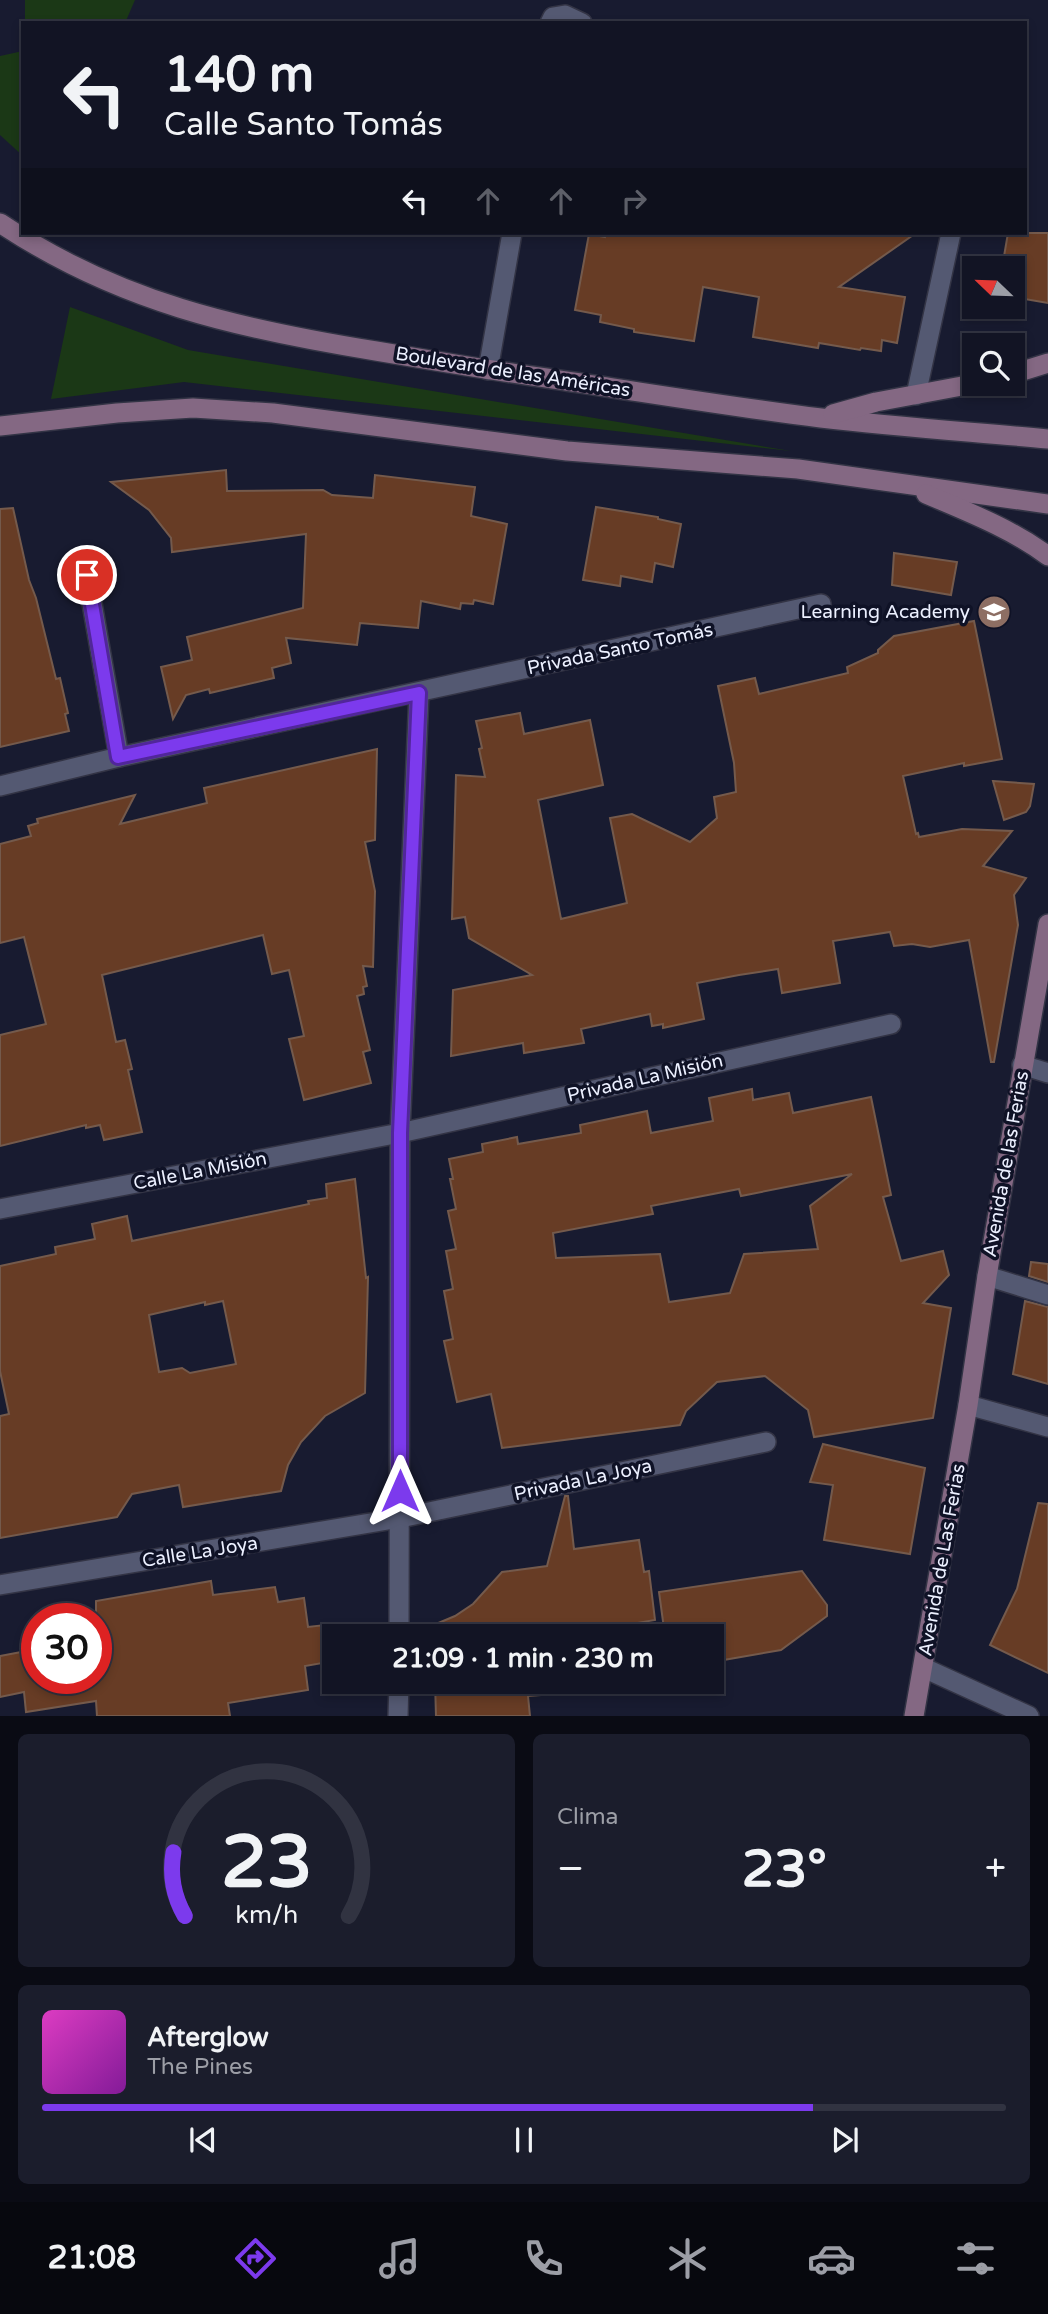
<!DOCTYPE html>
<html lang="es">
<meta charset="utf-8">
<style>
:root{--surface:#121424;--page:#1b1d2c;--text:#f1f3f6;--muted:#9c9ea6;--line:#313341;--accent:#7c3aed}
body{margin:0;font-family:"Varela Round",sans-serif;background:var(--page);color:var(--text);height:100vh;display:flex;flex-direction:column;font-size:26px;white-space:nowrap}
*{box-sizing:border-box;margin:0}
p{font-size:23px;color:var(--muted)}
.icon{flex:none;width:38px;height:38px;fill:none;stroke:currentColor;stroke-width:2;stroke-linecap:round;stroke-linejoin:round}
.map{position:relative;height:1716px;overflow:hidden}
.details{display:flex;flex-direction:column;gap:18px;padding:18px;background:#0a0b14;flex:1}
.details>*{flex:none}
.banner{position:absolute;left:21px;top:21px;width:1006px;height:214px;border-radius:0px;box-shadow:0 4px 10px #0003,0 0 0 2px var(--line);background:#121424;color:var(--text);overflow:hidden}
.needle{width:46px;rotate:293deg}
.buttons{position:absolute;left:962px;top:256px;display:grid;gap:14px}
.buttons a{display:grid;place-items:center;width:63px;height:63px;border-radius:0px;background:var(--surface);box-shadow:0 4px 10px #0003,0 0 0 2px var(--line);font-size:35px}
.speed{position:absolute;left:21px;top:1603px;display:flex;gap:14px;font-size:35px;font-weight:700;text-align:center}
.speed>*{display:grid;place-content:center;width:91px;height:91px;border-radius:50%;background:var(--surface);box-shadow:0 4px 10px #0003,0 0 0 2px var(--line);line-height:1}
.speed .limit{border:10px solid #d22;background:#fff;color:#111}
.pin{position:absolute;display:grid;place-items:center;width:60px;height:60px;color:#fff;margin:-30px;border:4px solid #fff;border-radius:50%;box-shadow:0 2px 7px #0007}
.me{position:absolute;width:77px;margin:-38px;rotate:0deg;stroke-linejoin:round;filter:drop-shadow(0 0 5px #0008)}
.turn{display:flex;align-items:center;gap:24px;height:147px;padding:0 28px;font-size:32px}
.turn .icon{width:91px;height:91px;stroke-width:2.5}
.turn b{display:block;font-size:49px;line-height:60px}
.lanes{display:flex;align-items:center;height:66px;padding:0 28px;background:#0003;justify-content:center;gap:35px;direction:ltr}
.lanes .off{opacity:.35}
.big{font-size:52px;font-weight:800;line-height:1.1}
.details .widget{flex:1;display:flex;flex-direction:column;justify-content:center;gap:10px;min-width:0;padding:0 24px;border-radius:10px;background:var(--page)}
.details .dial{align-items:center;gap:0}
.dial svg{height:182px;overflow:visible;fill:none;stroke:var(--line);stroke-width:7;stroke-linecap:round;text-anchor:middle}
.dial text{fill:var(--text);stroke:none}
.song{display:flex;align-items:center;gap:21px}
.cover{width:84px;height:84px;border-radius:10px;background:linear-gradient(135deg,hsl(310 70% 55%),hsl(290 70% 35%))}
.played{height:7px;border-radius:4px;background:linear-gradient(90deg,var(--accent) 80%,var(--line) 80%)}
.keys{display:flex;justify-content:space-around;direction:ltr}
.heat{display:flex;justify-content:space-between;align-items:center;font-size:38px;direction:ltr}
.details .tiles{flex:1;display:grid;gap:18px;grid-template-columns:1fr 1fr}
.widget:last-child{grid-column:span 2}
.trip{position:absolute;left:322px;top:1624px;width:402px;height:70px;border-radius:0px;background:var(--surface);box-shadow:0 4px 10px #0003,0 0 0 2px var(--line);font-weight:800;line-height:70px;text-align:center}
.tabs{display:flex;height:112px;justify-content:space-around;align-items:center;background:#07080e;color:var(--muted)}
.tabs .icon{width:49px;height:49px}
.tabs .selected{color:var(--accent)}
.tabs b{font-size:32px;color:var(--text)}
.map>svg:first-child{display:block}
</style>
<div class="map">
<svg width="1048" height="1716" viewBox="0 0 1048 1716">
<rect width="100%" height="100%" fill="#181b30"/>
<!-- green -->
<g fill="#1b3816">
<polygon points="25,0 135,0 125,23 25,23"/>
<polygon points="23,51 23,156 0,135 0,56"/>
<polygon points="70,307 188,350 791,451 184,382 51,399"/>
</g>
<!-- building -->
<g fill="#673c25" stroke="#745a4c" stroke-width="2" fill-rule="evenodd">
<polygon points="606,233 916,233 839,287 905,297 897,343 882,340 881,351 861,348 860,350 819,343 818,348 753,337 759,297 703,287 694,341 634,332 634,329 600,322 601,315 575,310 589,234 605,237"/>
<polygon points="1008,233 1048,233 1048,303 1013,297 1013,268 1002,268"/>
<polygon points="226,470 227,491 323,490 332,495 373,498 375,475 475,487 471,516 507,524 493,604 474,600 473,604 461,603 460,609 421,601 418,628 360,623 357,645 286,638 291,663 272,668 274,678 210,693 209,689 186,695 173,719 161,667 192,660 187,637 303,608 306,534 172,552 171,538 149,510 111,482"/>
<polygon points="596,507 658,517 658,519 681,524 673,567 655,563 652,582 621,576 620,586 583,580"/>
<polygon points="13,508 29,580 36,598 56,679 60,678 68,713 65,714 69,731 0,747 0,509"/>
<polygon points="894,553 957,562 951,595 892,585"/>
<polygon points="974,621 1002,759 964,766 964,763 903,776 916,834 918,833 919,837 962,829 1012,831 983,866 1026,878 1014,895 1018,925 994,1062 991,1062 969,940 930,947 912,944 894,946 890,932 833,941 840,983 782,993 778,969 739,975 697,983 704,1019 663,1028 663,1024 652,1026 650,1014 581,1029 584,1043 524,1053 523,1043 451,1056 453,990 532,975 469,938 465,917 452,919 456,775 485,777 479,749 482,748 476,721 520,713 524,734 590,720 603,785 538,800 561,919 627,903 610,818 632,814 690,842 717,818 714,797 736,792 734,763 718,686 755,678 759,694 848,673 847,667 878,653 878,650 894,636"/>
<polygon points="377,749 375,840 365,842 375,891 373,967 363,966 367,986 363,987 364,994 357,996 370,1050 363,1052 371,1083 304,1100 289,1039 304,1036 289,970 272,974 263,935 102,975 116,1042 125,1040 132,1069 128,1070 142,1132 104,1140 100,1125 86,1128 86,1125 0,1146 0,1035 46,1024 24,937 0,943 0,844 31,836 28,826 38,823 37,819 135,795 120,824 207,803 204,788"/>
<polygon points="993,781 1034,784 1030,806 1026,812 1004,820"/>
<path d="M752,1089L753,1100L789,1093L793,1113L871,1097L891,1195L883,1197L901,1261L943,1251L949,1275L923,1303L951,1308L933,1418L814,1437L808,1410L765,1376L717,1382L686,1411L680,1425L502,1448L491,1394L457,1402L444,1341L453,1339L444,1291L453,1289L446,1251L456,1249L448,1211L456,1209L450,1179H453L449,1159L483,1152L482,1144L517,1137L518,1144L581,1133L580,1125L647,1111L651,1133L713,1121L709,1098ZM852,1174L810,1206L818,1249L744,1254L730,1293L669,1302L660,1254L556,1258L553,1233L653,1214L651,1206L739,1189L741,1196Z"/>
<path d="M355,1179L366,1278L368,1277L365,1393L325,1416L301,1442L288,1465L281,1491L183,1507L179,1485L132,1494L117,1517L0,1538V1416L9,1414L0,1371V1266L56,1254L55,1247L95,1239L92,1224L127,1216L132,1241L309,1204L308,1201L327,1198L326,1184ZM223,1301L236,1364L190,1373L182,1368L159,1372L149,1315L205,1302V1305Z"/>
<polygon points="1031,1262 1048,1264 1048,1282 1029,1276"/>
<polygon points="1025,1301 1048,1307 1048,1384 1013,1374"/>
<polygon points="823,1444 925,1468 910,1554 824,1540 833,1485 810,1482"/>
<polygon points="565,1496 568,1496 574,1549 639,1540 644,1572 649,1571 655,1620 585,1632 586,1636 436,1636 436,1624 455,1616 473,1604 502,1572 547,1566"/>
<polygon points="1038,1503 1048,1504 1048,1673 990,1645 1017,1589"/>
<polygon points="802,1571 827,1605 827,1616 781,1650 712,1662 712,1636 665,1636 659,1592"/>
<polygon points="211,1581 213,1595 275,1587 278,1602 304,1598 308,1627 334,1624 334,1661 305,1666 308,1690 228,1703 230,1716 97,1716 96,1701 26,1712 24,1692 0,1697 0,1656 37,1649 37,1678 96,1678 96,1601"/>
<polygon points="435,1682 592,1682 593,1691 528,1696 530,1716 436,1716"/>
</g>
<g fill="none" stroke-linecap="round" stroke-linejoin="round">
<defs>
<g id="minor">
<polyline points="550,23 553,17 565,15 582,23"/>
<polyline points="488,370 512,233"/>
<polyline points="916,395 951,233"/>
<polyline points="87,575 119,757"/>
<polyline points="0,786 119,757 821,604"/>
<polyline points="1022,1065 1048,1073"/>
<polyline points="0,1209 400,1133 891,1024"/>
<polyline points="987,1276 1048,1295"/>
<polyline points="968,1405 1048,1427"/>
<polyline points="0,1585 400,1518 766,1442"/>
<polyline points="399,1636 400,1133 419,693"/>
<polyline points="924,1668 1029,1716"/>
<polyline points="398,1716 399,1682"/>
</g>
<g id="secondary">
<path d="M0,223C118,302 239,329 376,351C435,361 494,371 553,379C642,392 732,407 821,418C897,427 973,432 1048,439"/>
<polyline points="1013,374 1048,363"/>
<polyline points="833,414 876,402 978,383"/>
<polyline points="0,426 117,413 193,408 273,413 567,451 798,469 1048,504"/>
<path d="M926,494C968,512 1012,529 1048,556"/>
<polyline points="914,1716 968,1405 987,1276 1048,924"/>
</g>
</defs>
<!-- minor casing -->
<use href="#minor" stroke="#333445" stroke-width="22"/>
<!-- secondary casing -->
<use href="#secondary" stroke="#333445" stroke-width="22"/>
<!-- minor -->
<use href="#minor" stroke="#545972" stroke-width="19"/>
<!-- secondary -->
<use href="#secondary" stroke="#846883" stroke-width="19"/>
</g>
<g fill="none" stroke-linecap="round" stroke-linejoin="round">
<defs>
<polyline id="route" points="87,575 118,757 419,693 400,1133 400,1491"/>
</defs>
<!-- route casing -->
<use href="#route" stroke="#51269a" stroke-width="18"/>
<!-- route -->
<use href="#route" stroke="#7c3aed" stroke-width="12"/>
</g>
<!-- icons -->
<defs>
<symbol id="school-disc" viewBox="-11 -11 22 22"><circle r="9.5" fill="#8d6e63" stroke="#0f1226"/><path d="M0-5L7-2L0 1L-7-2ZM-4 1L0 2.5L4 1V4Q0 6-4 4Z" fill="#fff"/></symbol>
</defs>
<g fill-rule="evenodd">
<use href="#school-disc" x="975" y="593" width="38" height="38"/>
</g>
<g text-anchor="middle" dominant-baseline="central" stroke-width="7" stroke-linejoin="round" paint-order="stroke">
<!-- street labels -->
<g font-size="19" fill="#ecf0ff" stroke="#0f1226">
<text transform="translate(513 372) rotate(9)">Boulevard de las Américas</text>
<text transform="translate(620 649) rotate(-12)">Privada Santo Tomás</text>
<text transform="translate(645 1078) rotate(-13)">Privada La Misión</text>
<text transform="translate(1006 1164) rotate(-80)">Avenida de las Ferias</text>
<text transform="translate(200 1171) rotate(-11)">Calle La Misión</text>
<text transform="translate(583 1480) rotate(-12)">Privada La Joya</text>
<text transform="translate(200 1552) rotate(-9)">Calle La Joya</text>
<text transform="translate(942 1560) rotate(-80)">Avenida de Las Ferias</text>
</g>
<!-- poi labels -->
<g font-size="19" fill="#ecf0ff" stroke="#0f1226" text-anchor="end">
<text x="970" y="612">Learning Academy</text>
</g>
</g>
</svg>
<div class="buttons">
<a><svg class="needle" viewBox="-14 -14 28 28"><path d="M0-13l5 13h-10z" fill="#e53935"/><path d="M0 13l5-13h-10z" fill="#9c9ea6"/></svg></a>
<a><svg class="icon" aria-label="search" viewBox="0 0 24 24"><circle cx="10" cy="10" r="6"/><path d="M15 15l6 6"/></svg></a>
</div>
<div class="speed"><div class="limit">30</div></div>
<div class="pin" style="left:87px;top:575px;background:#d93025"><svg class="icon" aria-label="arrive" viewBox="0 0 24 24"><path d="M6 21V4h12l-3 4 3 4H6"/></svg></div>
<svg class="me" style="left:400px;top:1491px" viewBox="-20 -20 40 40"><path d="M0-17L14 15 0 8-14 15z" fill="#7c3aed" stroke="#fff" stroke-width="4"/></svg>
<div class="trip">21:09 · 1 min · 230 m</div>
<div class="banner">
<div class="turn"><svg class="icon" aria-label="left" viewBox="0 0 24 24"><path d="M17 20v-9H6M10 6l-5 5 5 5"/></svg><div><b>140 m</b>Calle Santo Tomás</div></div>
<div class="lanes"><svg class="icon" aria-label="left" viewBox="0 0 24 24"><path d="M17 20v-9H6M10 6l-5 5 5 5"/></svg><svg class="icon off" aria-label="ahead" viewBox="0 0 24 24"><path d="M12 20V5M6 11l6-6 6 6"/></svg><svg class="icon off" aria-label="ahead" viewBox="0 0 24 24"><path d="M12 20V5M6 11l6-6 6 6"/></svg><svg class="icon off" aria-label="right" viewBox="0 0 24 24"><path d="M7 20v-9h11M14 6l5 5-5 5"/></svg></div>
</div>
</div>
<section class="details">
<div class="tiles">
<div class="widget dial"><svg viewBox="0 0 100 80">
<path d="M14 69A42 42 0 1 1 86 69"/>
<path d="M14 69A42 42 0 0 1 9 41" stroke="#7c3aed"/>
<text x="50" y="56" font-size="32" font-weight="700">23</text>
<text x="50" y="72" font-size="11">km/h</text>
</svg></div>
<div class="widget"><p>Clima</p>
<div class="heat"><a>−</a><b class="big">23°</b><a>+</a></div>
</div>
<div class="widget">
<div class="song"><i class="cover"></i><div><b>Afterglow</b><p>The Pines</p></div></div>
<div class="played"></div>
<div class="keys"><svg class="icon" aria-label="previous" viewBox="0 0 24 24"><path d="M18 5L8 12l10 7zM5 5v14"/></svg><svg class="icon" aria-label="pause" viewBox="0 0 24 24"><path d="M8 5v14M16 5v14"/></svg><svg class="icon" aria-label="next" viewBox="0 0 24 24"><path d="M6 5l10 7-10 7zM19 5v14"/></svg></div>
</div>
</div>
</section>
<nav class="tabs">
<b>21:08</b>
<svg class="icon selected" aria-label="directions" viewBox="0 0 24 24"><path d="M12 3l9 9-9 9-9-9zM9 14v-3h6M13 9l2 2-2 2"/></svg>
<svg class="icon" aria-label="music" viewBox="0 0 24 24"><path d="M9 18V5l10-2v13"/><circle cx="6" cy="18" r="3"/><circle cx="16" cy="16" r="3"/></svg>
<svg class="icon" aria-label="phone" viewBox="0 0 24 24"><path d="M5 4h4l2 5-3 2q2 4 5 5l2-3 5 2v4C11 20 4 13 5 4z"/></svg>
<svg class="icon" aria-label="climate" viewBox="0 0 24 24"><path d="M12 3v18M4 7l16 10M4 17L20 7"/></svg>
<svg class="icon" aria-label="car" viewBox="0 0 24 24"><path d="M5 17H2v-5l4-1 3-4h7l3 4 3 1v5h-3M9 17h6M6 11h13"/><circle cx="7" cy="17" r="2"/><circle cx="17" cy="17" r="2"/></svg>
<svg class="icon" aria-label="filters" viewBox="0 0 24 24"><path d="M4 7h16M4 17h16"/><circle cx="9" cy="7" r="2"/><circle cx="15" cy="17" r="2"/></svg>
</nav>
